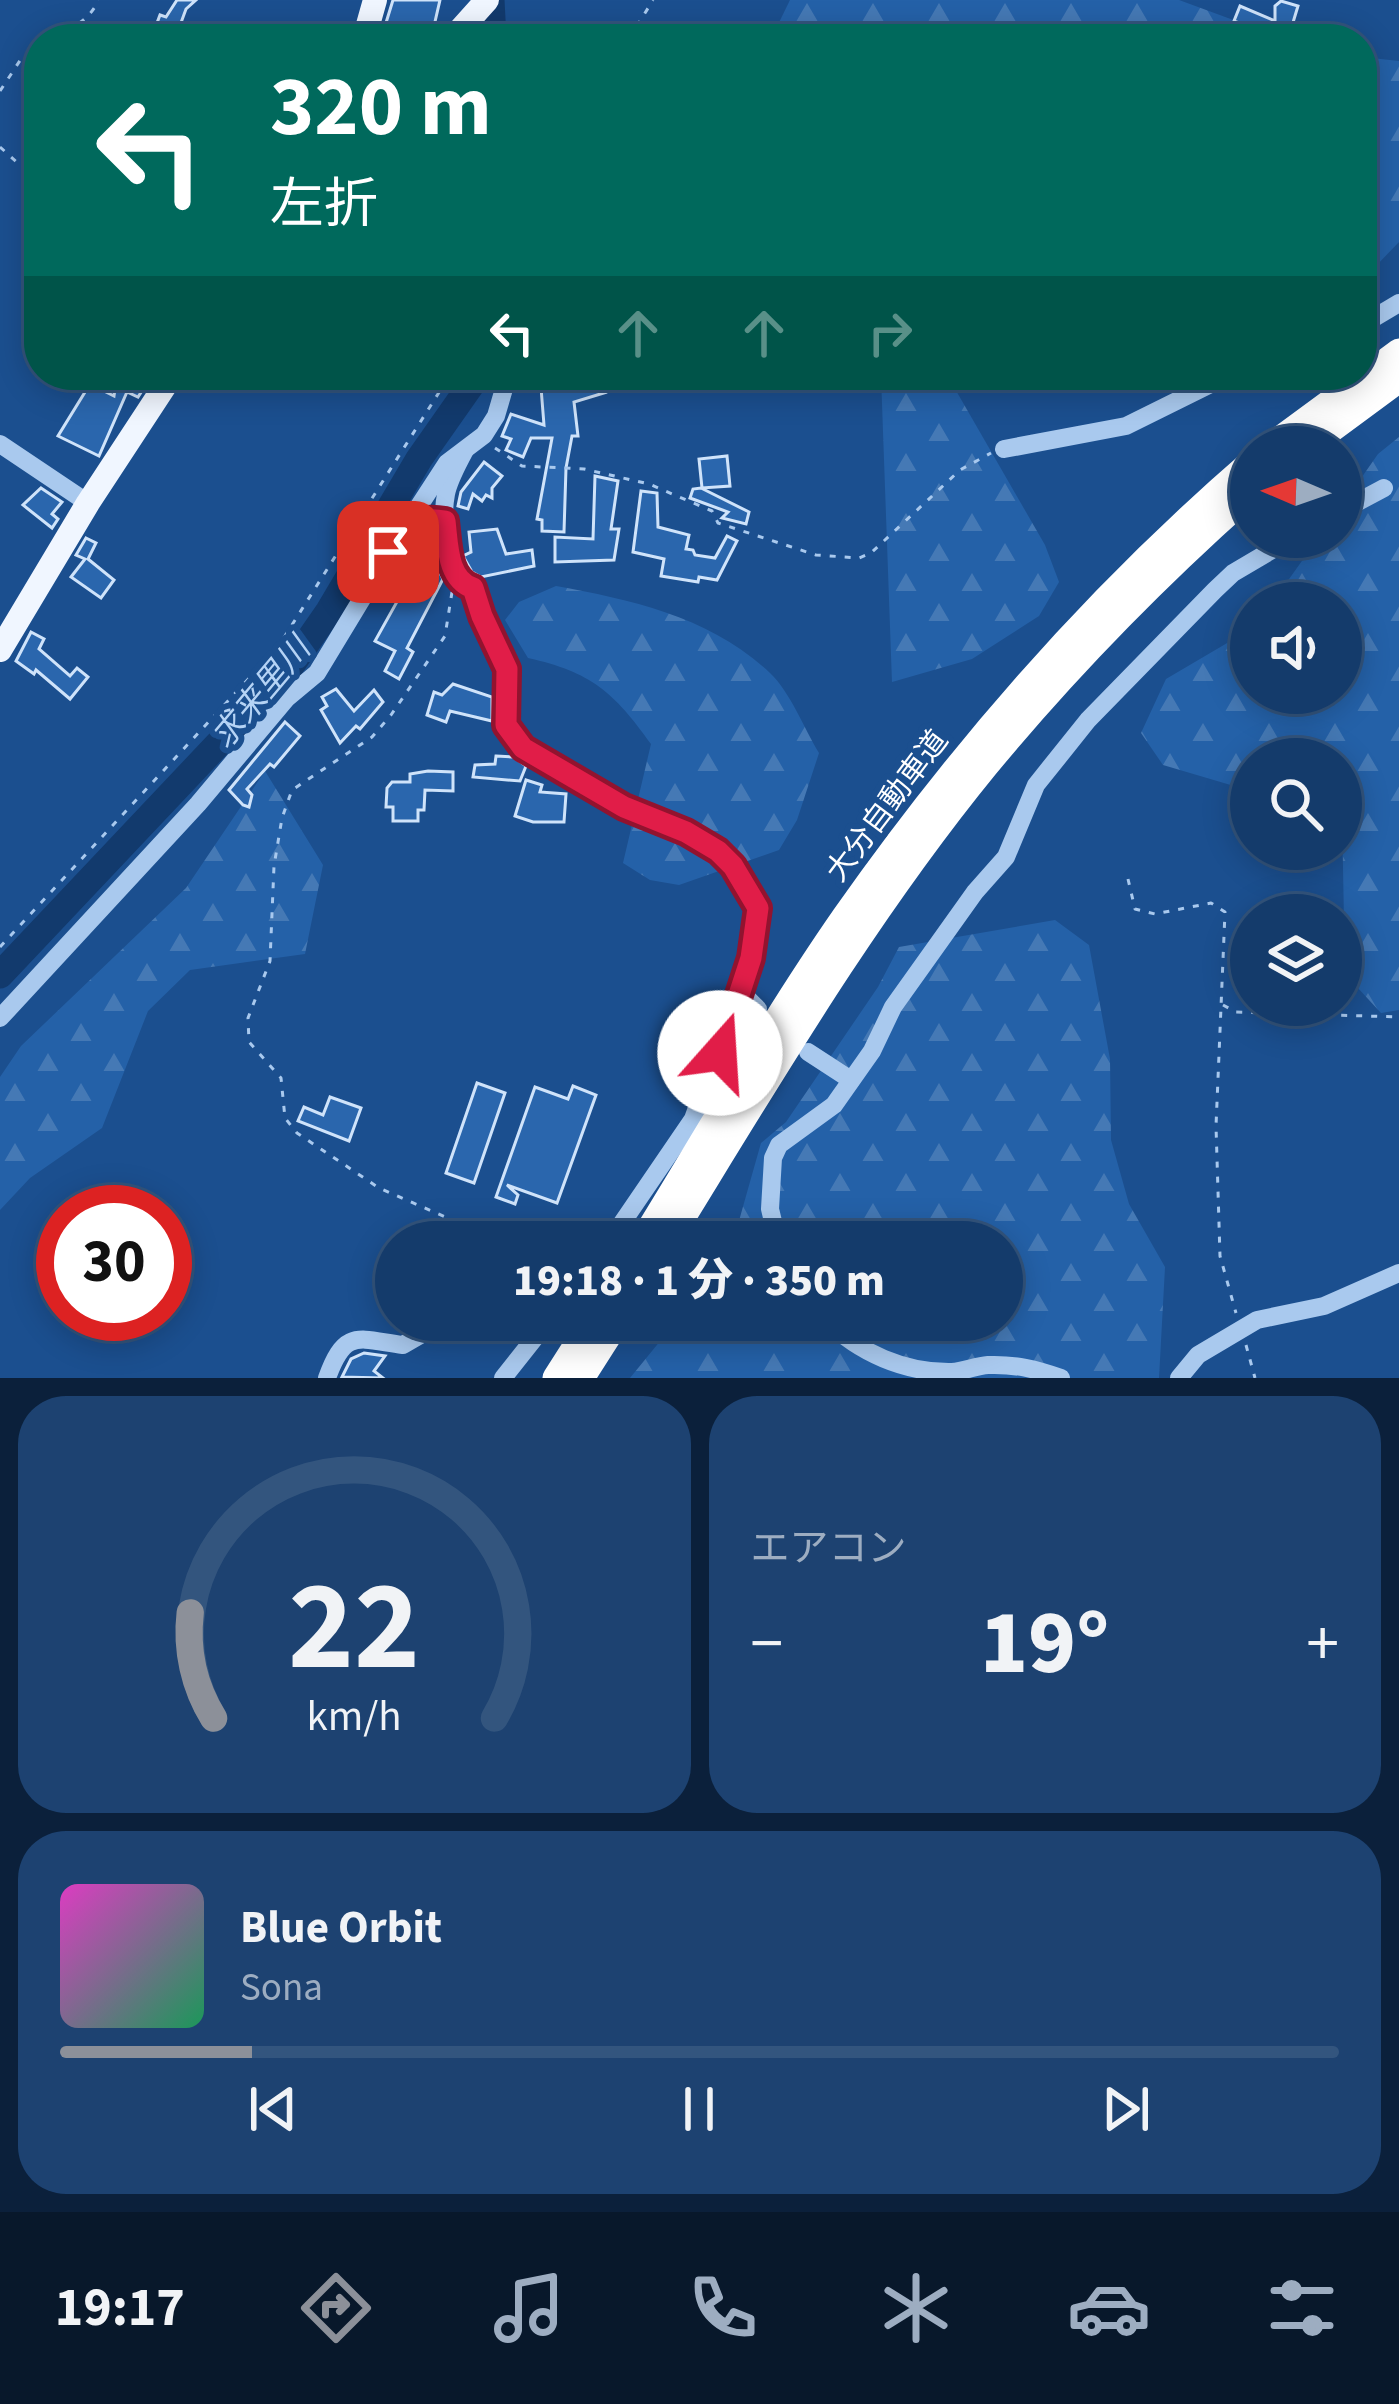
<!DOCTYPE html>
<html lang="ja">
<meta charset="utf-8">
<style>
:root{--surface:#143b6b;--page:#1d4271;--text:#f1f3f6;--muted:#9dadc1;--line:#33557e;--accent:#8c9099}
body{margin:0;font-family:"Source Sans 3","Noto Sans JP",sans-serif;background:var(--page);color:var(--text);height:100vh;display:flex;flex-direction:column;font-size:45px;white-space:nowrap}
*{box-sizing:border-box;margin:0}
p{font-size:39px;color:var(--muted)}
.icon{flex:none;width:66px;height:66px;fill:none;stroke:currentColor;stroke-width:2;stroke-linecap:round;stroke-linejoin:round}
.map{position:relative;height:1378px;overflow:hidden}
.side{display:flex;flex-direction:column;gap:18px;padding:18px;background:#0b203b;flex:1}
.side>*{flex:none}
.guide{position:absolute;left:24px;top:24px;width:1353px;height:366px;border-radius:48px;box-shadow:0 6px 30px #0003,0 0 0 3px var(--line);background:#00695c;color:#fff;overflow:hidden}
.needle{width:78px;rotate:272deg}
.buttons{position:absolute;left:1230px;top:426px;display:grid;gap:24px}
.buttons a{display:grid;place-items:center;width:132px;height:132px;border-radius:50%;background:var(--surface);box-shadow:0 6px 30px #0003,0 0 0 3px var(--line);font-size:60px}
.speed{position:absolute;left:36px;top:1185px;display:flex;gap:24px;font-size:60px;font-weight:700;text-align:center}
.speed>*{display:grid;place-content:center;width:156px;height:156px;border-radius:50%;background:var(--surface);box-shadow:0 6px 30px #0003,0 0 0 3px var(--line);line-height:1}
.speed .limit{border:18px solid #d22;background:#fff;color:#111}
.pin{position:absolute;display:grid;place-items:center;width:102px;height:102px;color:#fff;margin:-51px;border-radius:24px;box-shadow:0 6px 18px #0006}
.me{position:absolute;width:132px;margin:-66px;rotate:19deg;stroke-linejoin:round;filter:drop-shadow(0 0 9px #0008)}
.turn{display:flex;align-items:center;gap:42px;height:252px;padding:0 48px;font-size:54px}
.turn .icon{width:156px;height:156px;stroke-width:2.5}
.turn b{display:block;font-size:84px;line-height:102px}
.lanes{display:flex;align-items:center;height:114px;padding:0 48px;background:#0003;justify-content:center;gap:60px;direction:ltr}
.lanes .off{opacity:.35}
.big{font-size:90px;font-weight:800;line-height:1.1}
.side .widget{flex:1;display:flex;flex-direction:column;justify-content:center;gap:18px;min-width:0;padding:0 42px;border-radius:48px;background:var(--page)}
.side .dial{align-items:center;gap:0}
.dial svg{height:312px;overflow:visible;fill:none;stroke:var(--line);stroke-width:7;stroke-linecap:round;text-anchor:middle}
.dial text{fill:var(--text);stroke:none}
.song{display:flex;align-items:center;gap:36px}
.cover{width:144px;height:144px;border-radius:18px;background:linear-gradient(135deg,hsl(310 70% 55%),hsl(150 70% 35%))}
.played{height:12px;border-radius:6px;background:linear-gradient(90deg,var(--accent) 15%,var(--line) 15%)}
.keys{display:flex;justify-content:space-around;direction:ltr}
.heat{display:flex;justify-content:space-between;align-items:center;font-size:66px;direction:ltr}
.side .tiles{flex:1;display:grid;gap:18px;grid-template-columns:1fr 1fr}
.widget:last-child{grid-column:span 2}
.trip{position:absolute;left:375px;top:1221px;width:648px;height:120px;border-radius:60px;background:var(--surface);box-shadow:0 6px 30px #0003,0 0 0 3px var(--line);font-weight:800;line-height:120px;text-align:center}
.dock{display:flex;height:192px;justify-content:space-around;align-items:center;background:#08182b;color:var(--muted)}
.dock .icon{width:84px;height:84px}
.dock .current{color:var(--accent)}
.dock b{font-size:54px;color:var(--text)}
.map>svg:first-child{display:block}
</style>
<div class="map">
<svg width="1399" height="1378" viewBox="0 0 1399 1378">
<defs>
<pattern id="forest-firs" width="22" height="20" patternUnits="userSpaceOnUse" patternTransform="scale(3)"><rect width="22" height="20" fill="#2461a8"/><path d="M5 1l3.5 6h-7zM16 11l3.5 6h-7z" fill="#4579b5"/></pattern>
</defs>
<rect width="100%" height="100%" fill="#1b4f8f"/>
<!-- forest -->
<g fill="url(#forest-firs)">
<polygon points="790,0 1179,0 1285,39 771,39"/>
<polygon points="1362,57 1399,61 1399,242 1371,271 1362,275"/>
<polygon points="881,375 947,375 1045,545 1059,582 1039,616 972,659 892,682"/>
<polygon points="1399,437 1399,1010 1381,1013 1345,974 1341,759 1251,759 1251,791 1163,765 1141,733 1166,679 1251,629 1251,693 1341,693 1341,603 1272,603 1319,537 1341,537 1341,507 1378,454"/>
<path d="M556,586C632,600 711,617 770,673C790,692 804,728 819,753L797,820L779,850L679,885L650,880L623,863L651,744C614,692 591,672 528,658L505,620L519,602Z"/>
<polygon points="265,771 323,865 305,954 190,970 148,1011 102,1128 30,1178 0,1210 0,1077 21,1046 186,888"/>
<polygon points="1055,920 1089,945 1110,1059 1111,1140 1129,1204 1165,1267 1159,1378 630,1378 661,1340 688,1320 1002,1320 1002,1242 733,1242 761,1143 786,1122 878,987 899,947"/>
</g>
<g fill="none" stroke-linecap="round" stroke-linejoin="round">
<!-- river -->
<g stroke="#123a6d" stroke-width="27">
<polyline points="491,0 493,39"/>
<polyline points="0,975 288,670 329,611 419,459 478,375"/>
</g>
</g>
<!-- building -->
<g fill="#2a66ad" stroke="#cfe3fa" stroke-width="3">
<polygon points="177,0 196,0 186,9 175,39 151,39 160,15 166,17"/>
<polygon points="393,0 440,0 431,39 381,39"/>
<polygon points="1281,1 1298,6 1288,39 1278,39 1234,21 1240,6 1275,21 1275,6"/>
<polygon points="117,375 138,375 149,380 138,397 127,392 99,456 58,436 90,384 114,396"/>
<polygon points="540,375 566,375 567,385 607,392 574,402 578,436 572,436 566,468 564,532 542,531 542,520 537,519 552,438 531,438 523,457 506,450 511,439 502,436 511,414 544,425"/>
<polygon points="727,456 730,486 702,488 699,459"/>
<polygon points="484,462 502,476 492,488 492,498 486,495 482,501 473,494 468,509 458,506 461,492"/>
<polygon points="595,476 618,481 611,529 619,529 614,560 555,562 555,537 593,539"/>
<polygon points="41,488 62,502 52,514 58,519 52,528 23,505"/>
<polygon points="701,488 749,512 746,524 722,518 728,512 690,498 693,489"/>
<polygon points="641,491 657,493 658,527 689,535 686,549 693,550 695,555 715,558 727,536 737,541 717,580 699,577 698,582 661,576 664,559 633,552"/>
<polygon points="497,529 506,554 532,550 534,566 481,577 472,572 463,556 471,552 469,532"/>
<polygon points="86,538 96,543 88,559 114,580 101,598 71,577 85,559 76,555"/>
<polygon points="423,544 433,550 435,558 430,568 440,573 443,579 407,648 413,652 399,679 385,671 395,651 375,641 403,591 387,584 395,570 407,576"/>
<polygon points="31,632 44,639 39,649 70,676 77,668 88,677 70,699 36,670 34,674 16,661"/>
<polygon points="453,684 492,697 492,721 450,711 446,722 427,715 434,692 442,695"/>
<polygon points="336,689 354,711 374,690 383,702 360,729 356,726 340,743 321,710 327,706 322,697"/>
<polygon points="285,722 300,736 274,767 270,764 247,789 252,795 249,807 243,805 229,790"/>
<polygon points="496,756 514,757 526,766 520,781 473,777 475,765 495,764"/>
<polygon points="428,771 453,772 453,791 425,790 424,810 418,810 418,821 393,821 393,807 386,807 387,788 392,782 410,782 410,774"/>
<polygon points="526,780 542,785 540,792 566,794 564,822 533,822 515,816"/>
<polygon points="477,1083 505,1093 474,1183 446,1173"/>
<polygon points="573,1086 596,1095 557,1203 507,1185 518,1195 515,1204 496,1197 535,1087 568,1099"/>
<polygon points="330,1097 361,1108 349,1141 298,1121 304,1107 323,1115"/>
<polygon points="364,1353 385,1356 374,1371 383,1378 342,1377 351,1359"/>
</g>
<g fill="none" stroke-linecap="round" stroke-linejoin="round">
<!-- path -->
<g stroke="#a9c9ee" stroke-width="3" stroke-dasharray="6 9" stroke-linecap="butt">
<path d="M54,39C70,30 93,17 98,0"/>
<polyline points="629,39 653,0"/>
<polyline points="0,91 23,56 39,48"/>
<polyline points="0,147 39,182"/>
<polyline points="495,448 522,466 584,469 649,484 712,511 718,523 816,555 859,558 871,553 960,470 991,453"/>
<polyline points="452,592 445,636 391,715 372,737 292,790 282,818 274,866 270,961 248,1018 249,1042 281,1078 285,1118 297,1133 379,1188 475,1230 469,1242"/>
<polyline points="1128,879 1135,909 1155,914 1211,903 1225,912 1216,1126 1220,1256 1236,1313"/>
<polyline points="0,947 278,647 450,375"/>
<polyline points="1223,1005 1236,1012 1399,1017"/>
<polyline points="1246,1345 1255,1378"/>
</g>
<!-- minor -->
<g stroke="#a9c9ee" stroke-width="18">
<polyline points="1362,325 1399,303"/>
<polyline points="0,444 88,503"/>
<polyline points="1004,449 1126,426 1229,375"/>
<path d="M465,450C458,464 449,479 446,494C441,520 443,581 474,588C481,615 499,639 506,666C511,685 499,713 509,730C537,778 667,820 718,851L732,866L758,908L751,958L693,1119L609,1242"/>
<polyline points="1341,511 1384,488"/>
<polyline points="406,526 447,463 484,435 496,416 508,375"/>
<polyline points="740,991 758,1009"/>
<polyline points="0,1018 198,804 287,698 317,673 406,526 417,519 445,521"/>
<polyline points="808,1052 851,1080"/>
<polyline points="778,1242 770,1209 773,1158 779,1145 834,1105 872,1051 893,1007 975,892 1006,857 1036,785 1088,720 1215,590 1233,573 1294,537"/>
<path d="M826,1320C859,1353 905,1373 952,1372C964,1371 976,1366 988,1365C1015,1364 1036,1369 1061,1378"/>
<path d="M327,1378C345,1328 358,1339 403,1345L429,1330"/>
<polyline points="503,1378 549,1320"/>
<polyline points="1179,1378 1198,1355 1257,1320 1324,1306 1399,1273"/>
</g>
<!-- major -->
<g stroke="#f0f6ff" stroke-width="24">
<polyline points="364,39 375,0"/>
<polyline points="452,39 487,0"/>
<polyline points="0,650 88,503 172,375"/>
</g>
<!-- highway -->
<g stroke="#fff" stroke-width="27">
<polyline points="1270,447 1399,352"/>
<polyline points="1307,447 1399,379"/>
<path d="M642,1242C709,1134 772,1022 845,917C963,749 1096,597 1251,463"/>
<path d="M667,1242C767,1080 864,914 985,766C1066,668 1155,577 1251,492"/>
<polyline points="556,1378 593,1320"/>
<polyline points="581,1378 618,1320"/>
</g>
</g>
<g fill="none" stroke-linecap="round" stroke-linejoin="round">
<defs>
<path id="route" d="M388,552C405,528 413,515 445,521C448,545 447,579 473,588L482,616L507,669L506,725L523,748L624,807L686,832L718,851L733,866L758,908L751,958L720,1053"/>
</defs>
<!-- route casing -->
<use href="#route" stroke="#92132f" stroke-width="30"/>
<!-- route -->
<use href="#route" stroke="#e11d48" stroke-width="21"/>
</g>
<g text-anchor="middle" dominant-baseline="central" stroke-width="12" stroke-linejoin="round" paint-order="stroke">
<!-- street labels -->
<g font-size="30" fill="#fff" stroke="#1b4f8f">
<text transform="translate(887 806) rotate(-53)">大分自動車道</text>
</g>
<!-- water labels -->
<g font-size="33" font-style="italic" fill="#b5d3f5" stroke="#1b4f8f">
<text transform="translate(261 693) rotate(-50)">求来里川</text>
</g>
</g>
</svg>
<div class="buttons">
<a><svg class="needle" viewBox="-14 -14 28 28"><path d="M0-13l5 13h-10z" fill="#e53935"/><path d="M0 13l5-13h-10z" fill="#9dadc1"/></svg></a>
<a><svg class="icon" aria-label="sound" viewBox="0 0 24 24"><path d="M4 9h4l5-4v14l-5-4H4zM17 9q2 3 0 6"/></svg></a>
<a><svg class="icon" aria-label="search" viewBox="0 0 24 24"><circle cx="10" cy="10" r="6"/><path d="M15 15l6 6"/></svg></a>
<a><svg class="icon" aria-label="layers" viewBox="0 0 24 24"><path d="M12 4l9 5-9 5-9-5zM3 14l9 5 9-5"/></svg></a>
</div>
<div class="speed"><div class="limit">30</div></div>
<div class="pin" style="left:388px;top:552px;background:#d93025"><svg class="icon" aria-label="arrive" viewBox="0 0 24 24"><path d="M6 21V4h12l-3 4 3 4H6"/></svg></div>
<svg class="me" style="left:720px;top:1053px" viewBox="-20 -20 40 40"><circle r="19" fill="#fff"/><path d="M0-13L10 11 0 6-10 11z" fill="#e11d48"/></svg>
<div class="trip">19:18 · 1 分 · 350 m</div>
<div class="guide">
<div class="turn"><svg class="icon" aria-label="left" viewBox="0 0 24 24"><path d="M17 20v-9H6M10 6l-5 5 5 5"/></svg><div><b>320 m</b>左折</div></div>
<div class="lanes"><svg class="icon" aria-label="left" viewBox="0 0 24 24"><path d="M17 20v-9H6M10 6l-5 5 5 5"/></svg><svg class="icon off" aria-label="ahead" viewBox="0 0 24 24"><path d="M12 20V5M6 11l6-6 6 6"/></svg><svg class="icon off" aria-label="ahead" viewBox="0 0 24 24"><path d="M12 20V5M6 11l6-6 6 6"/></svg><svg class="icon off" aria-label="right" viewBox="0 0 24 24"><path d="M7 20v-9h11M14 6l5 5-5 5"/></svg></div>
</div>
</div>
<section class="side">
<div class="tiles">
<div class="widget dial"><svg viewBox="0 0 100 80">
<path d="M14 69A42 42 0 1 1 86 69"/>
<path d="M14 69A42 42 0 0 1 8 42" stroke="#8c9099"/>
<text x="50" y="56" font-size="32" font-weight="700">22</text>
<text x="50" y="72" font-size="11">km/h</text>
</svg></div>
<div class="widget"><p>エアコン</p>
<div class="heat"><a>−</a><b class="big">19°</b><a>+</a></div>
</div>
<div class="widget">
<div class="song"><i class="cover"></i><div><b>Blue Orbit</b><p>Sona</p></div></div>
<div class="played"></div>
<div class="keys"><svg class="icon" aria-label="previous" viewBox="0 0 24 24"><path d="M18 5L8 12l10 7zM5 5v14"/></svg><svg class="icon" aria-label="pause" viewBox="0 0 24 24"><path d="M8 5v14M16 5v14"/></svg><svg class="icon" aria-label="next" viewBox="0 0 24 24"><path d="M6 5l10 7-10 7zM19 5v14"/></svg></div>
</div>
</div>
</section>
<nav class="dock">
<b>19:17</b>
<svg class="icon current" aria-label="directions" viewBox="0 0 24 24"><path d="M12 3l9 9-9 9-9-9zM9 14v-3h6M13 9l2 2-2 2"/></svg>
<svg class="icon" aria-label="music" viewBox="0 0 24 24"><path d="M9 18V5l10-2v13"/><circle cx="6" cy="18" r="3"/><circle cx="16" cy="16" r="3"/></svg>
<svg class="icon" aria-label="phone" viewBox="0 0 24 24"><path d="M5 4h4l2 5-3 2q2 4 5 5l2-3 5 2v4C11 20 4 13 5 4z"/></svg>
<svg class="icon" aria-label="climate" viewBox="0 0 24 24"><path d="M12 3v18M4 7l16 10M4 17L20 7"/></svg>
<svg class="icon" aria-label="car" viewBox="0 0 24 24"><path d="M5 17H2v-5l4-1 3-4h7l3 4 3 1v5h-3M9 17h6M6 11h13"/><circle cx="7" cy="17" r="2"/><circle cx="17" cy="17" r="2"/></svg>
<svg class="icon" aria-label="filters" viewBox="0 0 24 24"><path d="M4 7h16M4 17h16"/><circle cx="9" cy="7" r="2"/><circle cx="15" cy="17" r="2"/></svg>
</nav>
